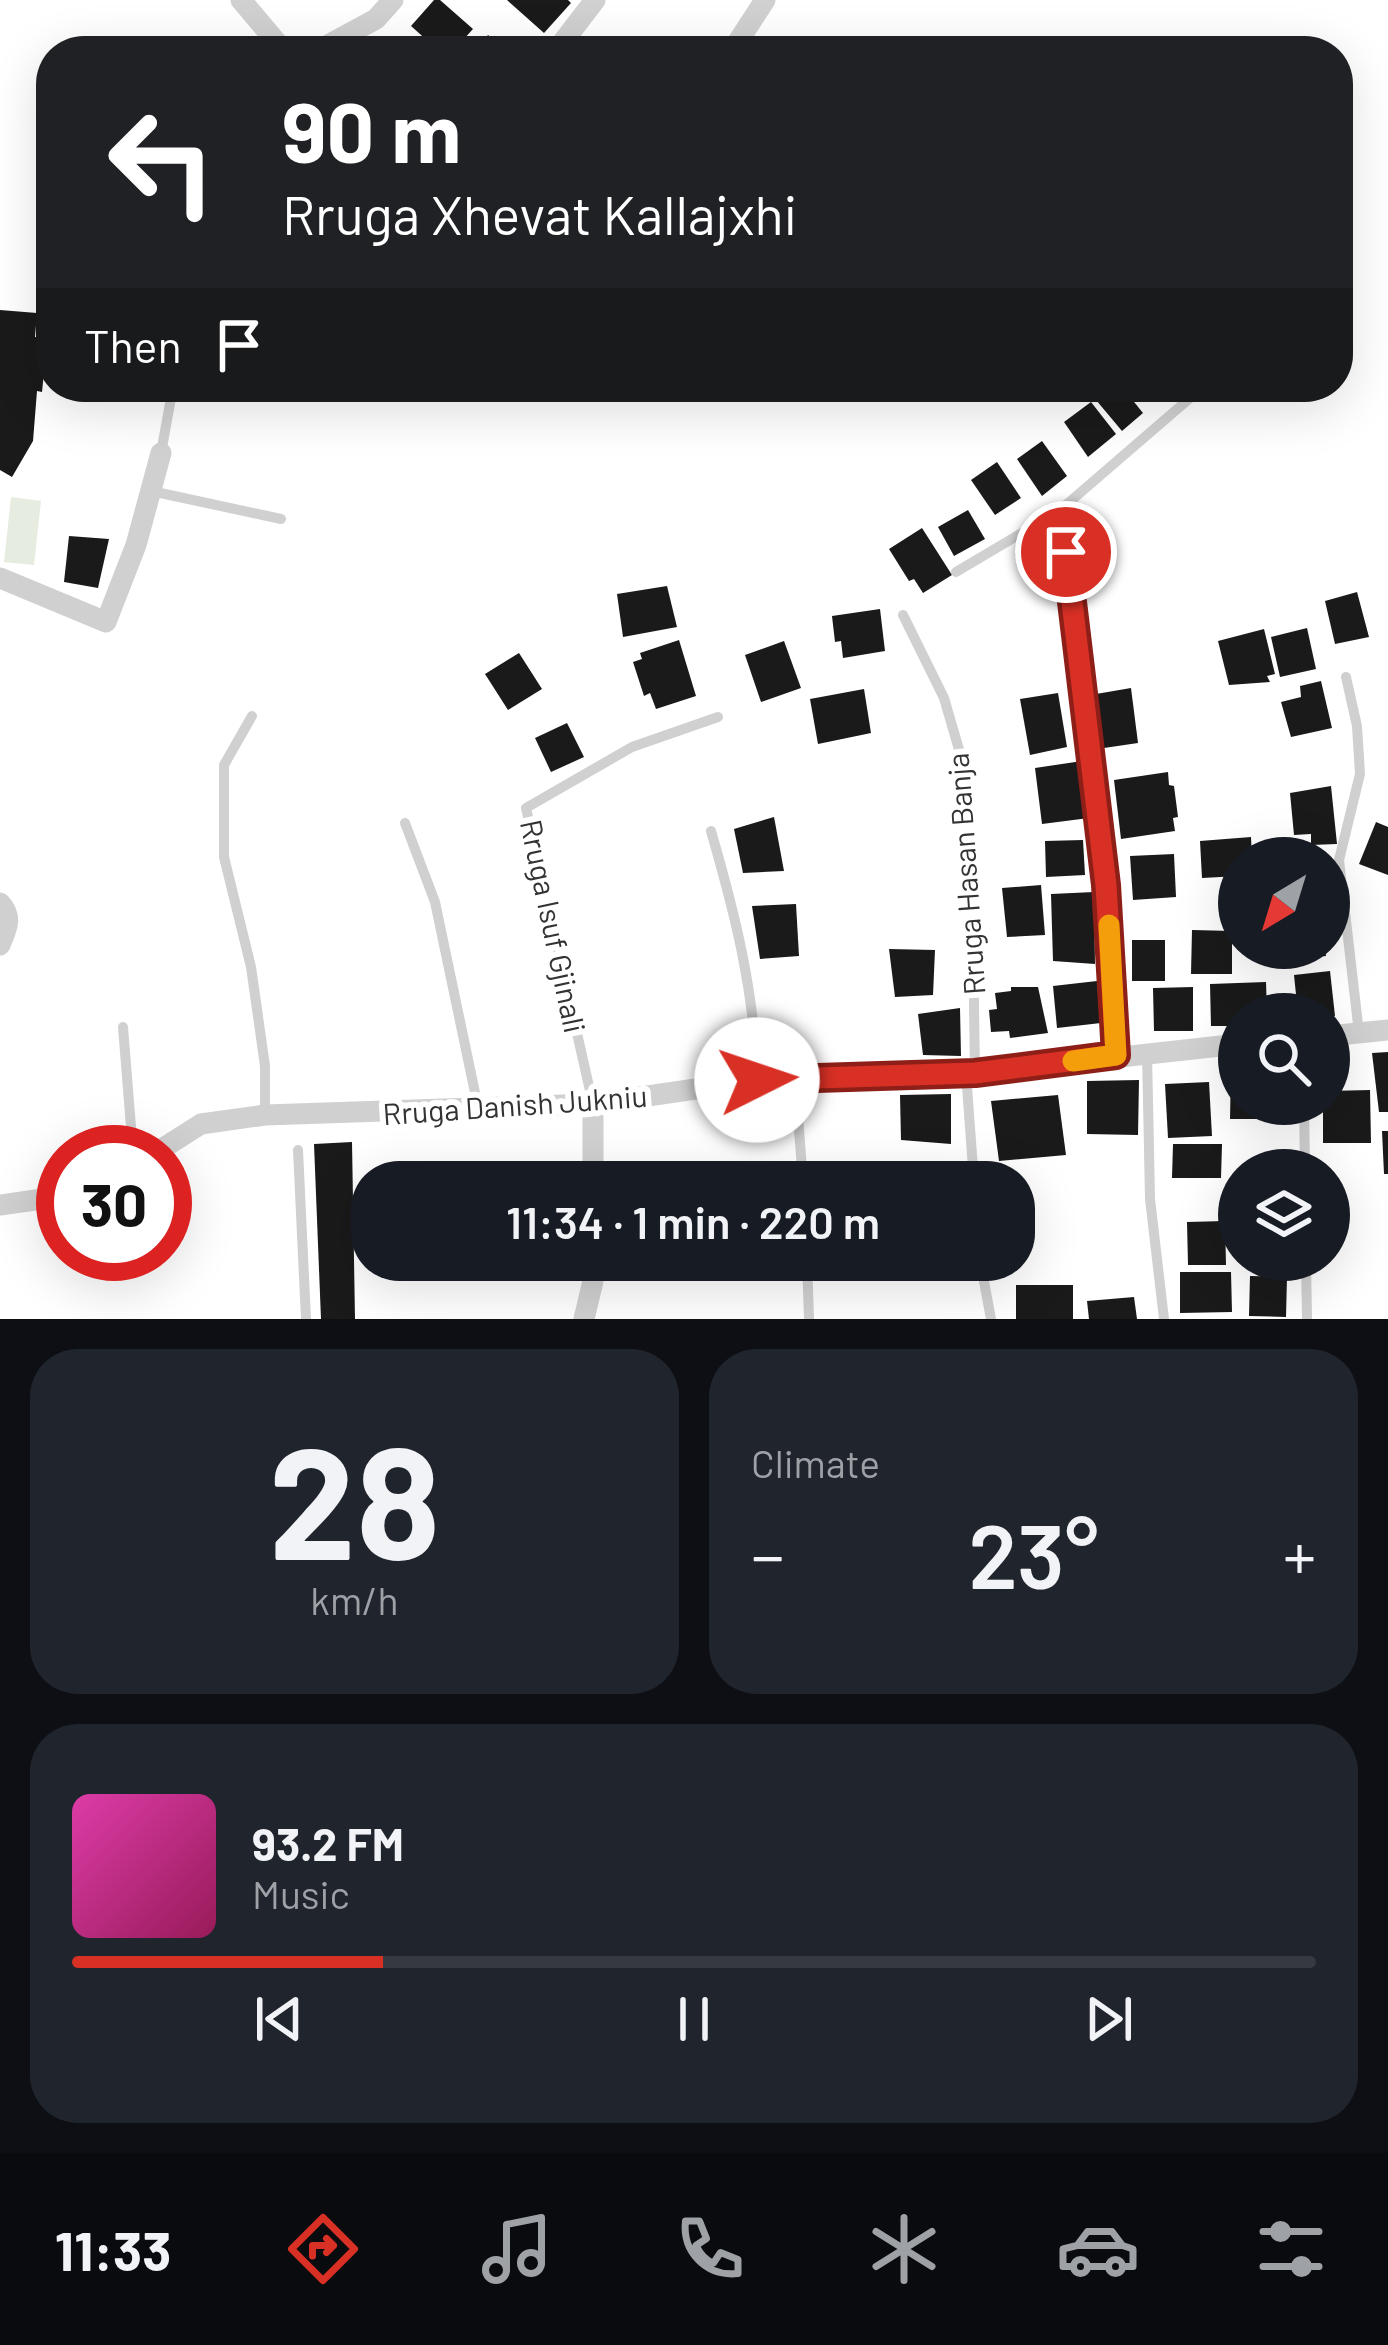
<!DOCTYPE html>
<meta charset="utf-8">
<style>
:root{--surface:#171b24;--page:#20242c;--text:#f1f3f6;--muted:#9ea1a6;--line:#363941;--accent:#d93025}
body{margin:0;font-family:Barlow,sans-serif;background:var(--page);color:var(--text);height:100vh;display:flex;flex-direction:column;font-size:45px;white-space:nowrap}
*{box-sizing:border-box;margin:0}
p{font-size:39px;color:var(--muted)}
.icon{flex:none;width:66px;height:66px;fill:none;stroke:currentColor;stroke-width:2;stroke-linecap:round;stroke-linejoin:round}
.map{position:relative;height:1319px;overflow:hidden}
.sheet{display:flex;flex-direction:column;gap:30px;padding:30px;background:#0d0f14;flex:1}
.sheet>*{flex:none}
.guide{position:absolute;left:36px;top:36px;width:1317px;height:366px;border-radius:48px;box-shadow:0 12px 48px #0002;background:#202124;color:#fff;overflow:hidden}
.needle{width:78px;rotate:218deg}
.tools{position:absolute;left:1218px;top:837px;display:grid;gap:24px}
.tools a{display:grid;place-items:center;width:132px;height:132px;border-radius:50%;background:var(--surface);box-shadow:0 12px 48px #0002;font-size:60px}
.speed{position:absolute;left:36px;top:1125px;display:flex;gap:24px;font-size:60px;font-weight:700;text-align:center}
.speed>*{display:grid;place-content:center;width:156px;height:156px;border-radius:50%;background:var(--surface);box-shadow:0 12px 48px #0002;line-height:1}
.speed .limit{border:18px solid #d22;background:#fff;color:#111}
.pin{position:absolute;display:grid;place-items:center;width:102px;height:102px;color:#fff;margin:-51px;border:6px solid #fff;border-radius:50%;box-shadow:0 3px 12px #0007}
.me{position:absolute;width:132px;margin:-66px;rotate:86deg;stroke-linejoin:round;filter:drop-shadow(0 0 9px #0008)}
.turn{display:flex;align-items:center;gap:42px;height:252px;padding:0 48px;font-size:54px}
.turn .icon{width:156px;height:156px;stroke-width:2.5}
.turn b{display:block;font-size:84px;line-height:102px}
.then{display:flex;align-items:center;height:114px;padding:0 48px;background:#0003;gap:24px;font-size:45px}
.big{font-size:90px;font-weight:600;line-height:1.1}
.sheet .tile{flex:1;display:flex;flex-direction:column;justify-content:center;gap:18px;min-width:0;padding:0 42px;border-radius:48px;background:var(--page)}
.sheet .dial{align-items:center;gap:0}
.dial b{font-size:156px;line-height:1}
.song{display:flex;align-items:center;gap:36px}
.cover{width:144px;height:144px;border-radius:18px;background:linear-gradient(135deg,hsl(320 70% 55%),hsl(330 70% 35%))}
.played{height:12px;border-radius:6px;background:linear-gradient(90deg,var(--accent) 25%,var(--line) 25%)}
.keys{display:flex;justify-content:space-around;direction:ltr}
.heat{display:flex;justify-content:space-between;align-items:center;font-size:66px;direction:ltr}
.sheet .tiles{flex:1;display:grid;gap:30px;grid-template-columns:1fr 1fr}
.tile:last-child{grid-column:span 2}
.trip{position:absolute;left:351px;top:1161px;width:684px;height:120px;border-radius:48px;background:var(--surface);box-shadow:0 12px 48px #0002;font-weight:600;line-height:120px;text-align:center}
.menu{display:flex;height:192px;justify-content:space-around;align-items:center;background:#090b0e;color:var(--muted)}
.menu .icon{width:84px;height:84px}
.menu .on{color:var(--accent)}
.menu b{font-size:54px;color:var(--text)}
.map>svg:first-child{display:block}
</style>
<div class="map">
<svg width="1388" height="1319" viewBox="0 0 1388 1319">
<rect width="100%" height="100%" fill="#fff"/>
<!-- green -->
<polygon fill="#e6ecdf" points="11,497 41,501 34,565 4,562"/>
<!-- building -->
<g fill="#1a1a1a">
<polygon points="434,0 440,0 473,29 453,51 439,51 411,26"/>
<polygon points="507,0 568,0 571,3 544,33"/>
<polygon points="488,35 507,51 475,51"/>
<polygon points="0,310 37,313 35,337 43,338 41,361 45,362 42,392 37,391 33,441 12,477 0,470"/>
<polygon points="1099,387 1122,387 1143,413 1122,431 1091,394"/>
<polygon points="1091,402 1116,434 1088,457 1064,422"/>
<polygon points="1042,441 1067,476 1042,496 1017,459"/>
<polygon points="997,462 1021,498 995,515 971,480"/>
<polygon points="968,510 985,539 954,556 938,527"/>
<polygon points="922,528 952,575 923,593 914,579 909,581 889,549"/>
<polygon points="1040,534 1065,567 1040,586 1015,554"/>
<polygon points="69,536 109,539 98,588 64,582"/>
<polygon points="667,586 677,627 623,637 617,594"/>
<polygon points="1357,592 1369,637 1335,644 1325,601"/>
<polygon points="880,609 885,651 843,658 841,641 835,642 832,616"/>
<polygon points="1307,628 1316,669 1280,677 1271,637"/>
<polygon points="1264,629 1275,674 1267,676 1270,682 1229,685 1218,641"/>
<polygon points="679,640 696,696 656,709 650,693 644,696 633,662 642,659 640,653"/>
<polygon points="784,641 801,688 761,702 745,655"/>
<polygon points="519,653 542,689 508,710 485,674"/>
<polygon points="1321,681 1332,728 1291,737 1281,702 1301,697 1300,686"/>
<polygon points="1131,688 1138,743 1104,748 1096,694"/>
<polygon points="864,689 871,733 818,744 810,699"/>
<polygon points="1058,693 1067,747 1030,755 1020,699"/>
<polygon points="567,723 584,757 551,772 535,738"/>
<polygon points="1082,761 1089,818 1042,824 1035,768"/>
<polygon points="1168,772 1169,785 1174,786 1178,817 1173,818 1175,831 1121,839 1114,780"/>
<polygon points="1331,786 1337,844 1311,845 1311,834 1294,835 1290,793"/>
<polygon points="774,817 784,871 743,873 734,829"/>
<polygon points="1376,822 1388,827 1388,875 1359,864"/>
<polygon points="1251,837 1252,858 1239,858 1239,876 1202,878 1200,841"/>
<polygon points="1083,840 1085,875 1046,877 1045,841"/>
<polygon points="1174,854 1176,897 1133,900 1130,856"/>
<polygon points="1041,885 1045,935 1007,937 1002,888"/>
<polygon points="1094,892 1095,964 1053,961 1051,894"/>
<polygon points="796,904 799,956 760,959 752,906"/>
<polygon points="1192,930 1232,931 1232,974 1191,974"/>
<rect x="1132" y="940" width="33" height="41"/>
<polygon points="1285,948 1325,948 1326,956 1286,960"/>
<polygon points="889,949 935,950 933,995 895,997"/>
<polygon points="1330,971 1335,1016 1298,1014 1294,975"/>
<polygon points="1097,981 1101,1023 1057,1028 1053,986"/>
<polygon points="1266,982 1267,1014 1239,1014 1239,1026 1211,1026 1210,984"/>
<polygon points="1011,987 1038,987 1048,1033 1010,1038 1009,1031 991,1032 989,1010 997,1009 995,993 1011,991"/>
<polygon points="1193,987 1193,1031 1154,1031 1153,988"/>
<polygon points="960,1008 961,1056 923,1055 918,1014"/>
<polygon points="1388,1052 1388,1112 1379,1112 1372,1053"/>
<polygon points="1231,1068 1239,1069 1239,1104 1277,1104 1277,1119 1230,1119"/>
<polygon points="1139,1080 1138,1135 1087,1134 1087,1081"/>
<polygon points="1209,1082 1212,1136 1168,1138 1165,1084"/>
<polygon points="1370,1090 1371,1143 1323,1143 1323,1104 1329,1104 1329,1091"/>
<polygon points="951,1094 951,1144 901,1140 900,1095"/>
<polygon points="1058,1095 1066,1155 999,1161 991,1101"/>
<polygon points="1382,1131 1388,1131 1388,1174 1384,1174"/>
<polygon points="352,1142 355,1319 321,1319 314,1144"/>
<polygon points="1173,1144 1222,1144 1221,1178 1172,1178"/>
<polygon points="1225,1221 1226,1265 1188,1265 1187,1222"/>
<polygon points="1180,1272 1231,1272 1232,1312 1180,1313"/>
<polygon points="1250,1276 1287,1277 1286,1317 1249,1316"/>
<rect x="1016" y="1285" width="57" height="34"/>
<polygon points="1134,1297 1137,1319 1089,1319 1087,1301"/>
</g>
<g fill="none" stroke-linecap="round" stroke-linejoin="round">
<!-- service -->
<g stroke="#d0d0d0" stroke-width="10">
<polyline points="161,453 173,387"/>
<polyline points="151,491 281,519"/>
<path d="M1059,511C1090,691 1106,873 1116,1055"/>
<polyline points="956,572 1059,511 1197,392"/>
<polyline points="903,615 944,698 960,753 973,937 975,1073"/>
<polyline points="1346,677 1357,726 1360,774 1339,860 1359,1033"/>
<polyline points="252,716 224,765 224,857 251,967 265,1066 265,1115"/>
<polyline points="405,823 435,902 478,1107"/>
<path d="M711,831C735,914 755,993 757,1080"/>
<polyline points="123,1027 133,1152"/>
<polyline points="1147,1053 1150,1199 1164,1319"/>
<polyline points="966,1073 974,1182"/>
<polyline points="795,1078 803,1182"/>
<polyline points="593,1104 526,808 632,747 718,717"/>
<polyline points="1304,1104 1305,1170"/>
<polyline points="298,1150 306,1319"/>
<polyline points="807,1260 809,1319"/>
<polyline points="980,1260 991,1319"/>
<polyline points="1306,1260 1307,1319"/>
</g>
<!-- minor -->
<g stroke="#d0d0d0" stroke-width="21">
<polyline points="241,0 284,51"/>
<polyline points="317,51 376,19 393,0"/>
<polyline points="556,51 595,0"/>
<polyline points="732,51 765,0"/>
<polyline points="0,578 106,622 136,545 161,453"/>
<path d="M0,903C13,917 7,928 0,945"/>
<polyline points="1329,1036 1388,1030"/>
<polyline points="593,1104 593,1182"/>
<polyline points="157,1152 201,1124 265,1115 593,1104 757,1080 975,1073 1239,1044"/>
<polyline points="0,1205 63,1196"/>
<polyline points="584,1319 593,1281 593,1260"/>
</g>
</g>
<g fill="none" stroke-linecap="round" stroke-linejoin="round">
<defs>
<polyline id="route" points="757,1080 975,1073 1116,1055 1106,885 1066,552"/>
</defs>
<!-- route casing -->
<use href="#route" stroke="#8d1f18" stroke-width="30"/>
<!-- route -->
<use href="#route" stroke="#d93025" stroke-width="21"/>
<!-- slow -->
<polyline stroke="#f59e0b" stroke-width="21" points="1073,1061 1116,1055 1109,925"/>
</g>
<g text-anchor="middle" dominant-baseline="central" stroke-width="12" stroke-linejoin="round" paint-order="stroke">
<!-- street labels -->
<g font-size="30" fill="#333" stroke="#fff">
<text transform="translate(965 874) rotate(-94)">Rruga Hasan Banja</text>
<text transform="translate(554 926) rotate(78)">Rruga Isuf Gjinali</text>
<text transform="translate(515 1104) rotate(-4)">Rruga Danish Jukniu</text>
</g>
</g>
</svg>
<div class="tools">
<a><svg class="needle" viewBox="-14 -14 28 28"><path d="M0-13l5 13h-10z" fill="#e53935"/><path d="M0 13l5-13h-10z" fill="#9ea1a6"/></svg></a>
<a><svg class="icon" aria-label="search" viewBox="0 0 24 24"><circle cx="10" cy="10" r="6"/><path d="M15 15l6 6"/></svg></a>
<a><svg class="icon" aria-label="layers" viewBox="0 0 24 24"><path d="M12 4l9 5-9 5-9-5zM3 14l9 5 9-5"/></svg></a>
</div>
<div class="speed"><div class="limit">30</div></div>
<div class="pin" style="left:1066px;top:552px;background:#d93025"><svg class="icon" aria-label="arrive" viewBox="0 0 24 24"><path d="M6 21V4h12l-3 4 3 4H6"/></svg></div>
<svg class="me" style="left:757px;top:1080px" viewBox="-20 -20 40 40"><circle r="19" fill="#fff"/><path d="M0-13L10 11 0 6-10 11z" fill="#d93025"/></svg>
<div class="trip">11:34 · 1 min · 220 m</div>
<div class="guide">
<div class="turn"><svg class="icon" aria-label="left" viewBox="0 0 24 24"><path d="M17 20v-9H6M10 6l-5 5 5 5"/></svg><div><b>90 m</b>Rruga Xhevat Kallajxhi</div></div>
<div class="then">Then<svg class="icon" aria-label="arrive" viewBox="0 0 24 24"><path d="M6 21V4h12l-3 4 3 4H6"/></svg></div>
</div>
</div>
<section class="sheet">
<div class="tiles">
<div class="tile dial"><b>28</b><p>km/h</p></div>
<div class="tile"><p>Climate</p>
<div class="heat"><a>−</a><b class="big">23°</b><a>+</a></div>
</div>
<div class="tile">
<div class="song"><i class="cover"></i><div><b>93.2 FM</b><p>Music</p></div></div>
<div class="played"></div>
<div class="keys"><svg class="icon" aria-label="previous" viewBox="0 0 24 24"><path d="M18 5L8 12l10 7zM5 5v14"/></svg><svg class="icon" aria-label="pause" viewBox="0 0 24 24"><path d="M8 5v14M16 5v14"/></svg><svg class="icon" aria-label="next" viewBox="0 0 24 24"><path d="M6 5l10 7-10 7zM19 5v14"/></svg></div>
</div>
</div>
</section>
<nav class="menu">
<b>11:33</b>
<svg class="icon on" aria-label="directions" viewBox="0 0 24 24"><path d="M12 3l9 9-9 9-9-9zM9 14v-3h6M13 9l2 2-2 2"/></svg>
<svg class="icon" aria-label="music" viewBox="0 0 24 24"><path d="M9 18V5l10-2v13"/><circle cx="6" cy="18" r="3"/><circle cx="16" cy="16" r="3"/></svg>
<svg class="icon" aria-label="phone" viewBox="0 0 24 24"><path d="M5 4h4l2 5-3 2q2 4 5 5l2-3 5 2v4C11 20 4 13 5 4z"/></svg>
<svg class="icon" aria-label="climate" viewBox="0 0 24 24"><path d="M12 3v18M4 7l16 10M4 17L20 7"/></svg>
<svg class="icon" aria-label="car" viewBox="0 0 24 24"><path d="M5 17H2v-5l4-1 3-4h7l3 4 3 1v5h-3M9 17h6M6 11h13"/><circle cx="7" cy="17" r="2"/><circle cx="17" cy="17" r="2"/></svg>
<svg class="icon" aria-label="filters" viewBox="0 0 24 24"><path d="M4 7h16M4 17h16"/><circle cx="9" cy="7" r="2"/><circle cx="15" cy="17" r="2"/></svg>
</nav>
